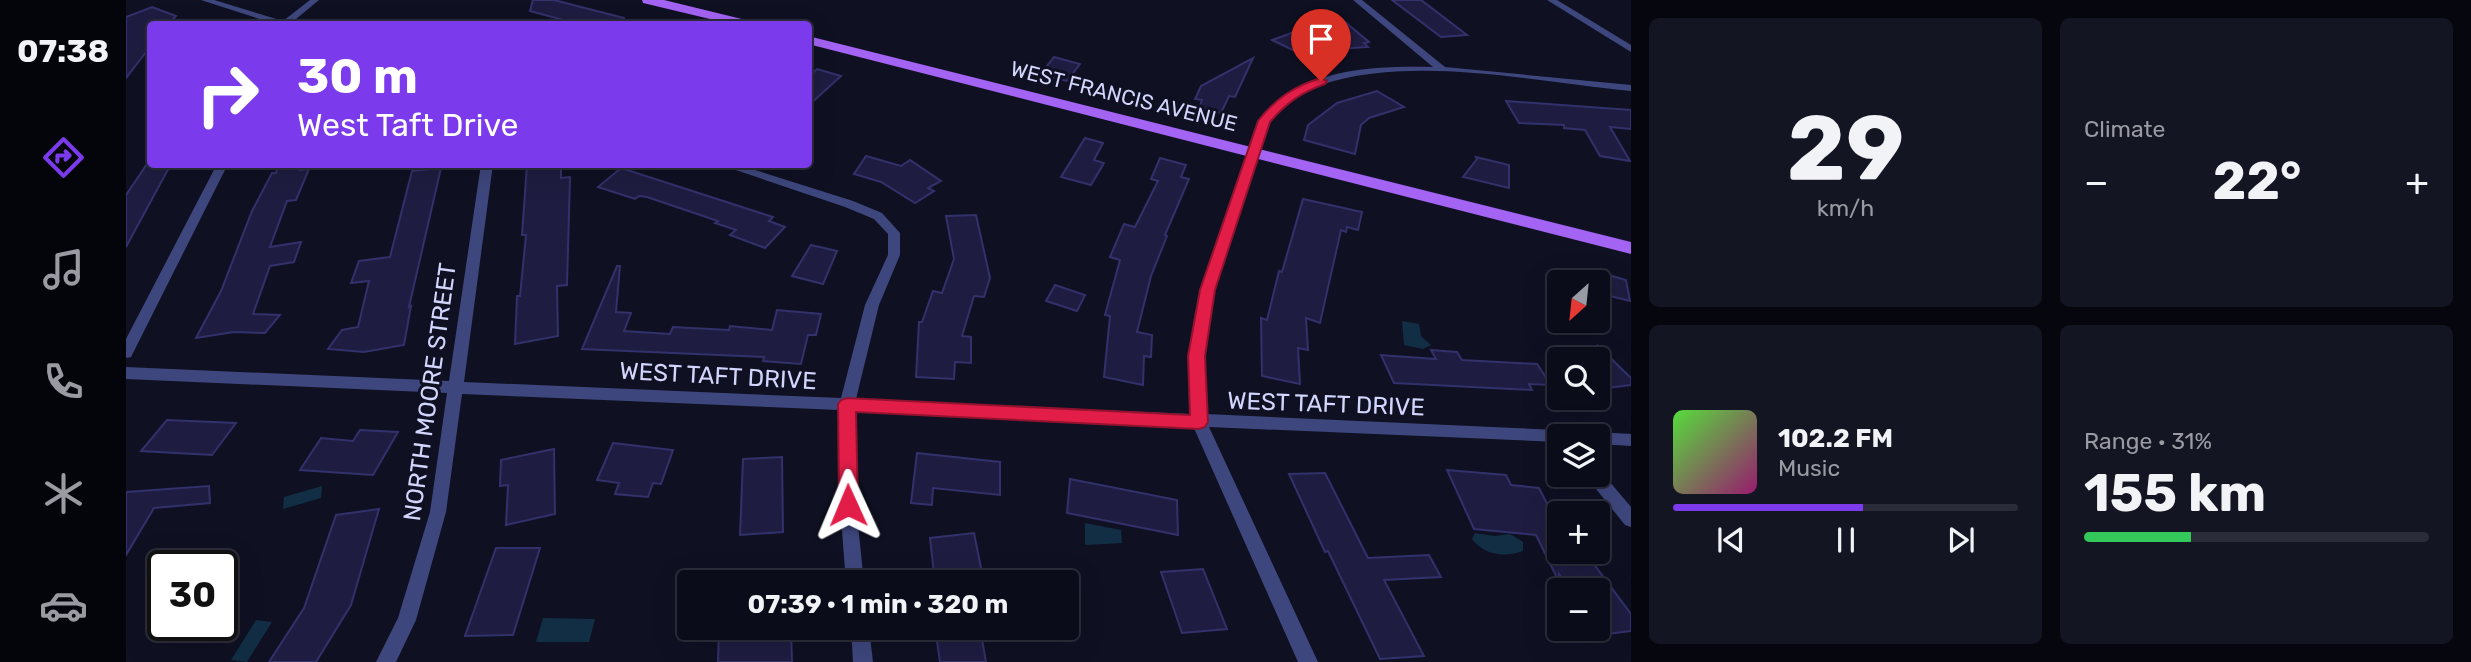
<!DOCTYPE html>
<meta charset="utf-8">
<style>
:root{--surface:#0b0c1a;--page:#141523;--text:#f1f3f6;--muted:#9a9ba2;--line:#2b2c39;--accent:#7c3aed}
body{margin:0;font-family:Rubik,sans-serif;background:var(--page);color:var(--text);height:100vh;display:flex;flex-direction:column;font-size:26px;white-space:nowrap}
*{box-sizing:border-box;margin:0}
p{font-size:23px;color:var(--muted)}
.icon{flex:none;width:38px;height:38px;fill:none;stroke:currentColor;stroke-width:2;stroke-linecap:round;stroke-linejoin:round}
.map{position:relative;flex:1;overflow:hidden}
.details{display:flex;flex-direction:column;gap:18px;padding:18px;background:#06070e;width:840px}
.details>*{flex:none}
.banner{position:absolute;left:21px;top:21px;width:665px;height:147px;border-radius:7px;box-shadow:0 7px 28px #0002,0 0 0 2px var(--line);background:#7c3aed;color:#fff;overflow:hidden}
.needle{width:46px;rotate:207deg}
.buttons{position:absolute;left:1421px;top:270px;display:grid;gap:14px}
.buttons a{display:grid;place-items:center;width:63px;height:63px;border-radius:7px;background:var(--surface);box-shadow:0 7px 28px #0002,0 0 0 2px var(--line);font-size:35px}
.speed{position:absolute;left:21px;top:550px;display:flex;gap:14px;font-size:35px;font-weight:700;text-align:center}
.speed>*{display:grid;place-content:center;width:91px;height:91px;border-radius:50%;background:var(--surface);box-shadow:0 7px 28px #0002,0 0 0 2px var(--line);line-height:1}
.speed .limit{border:4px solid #111;border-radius:10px;background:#fff;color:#111}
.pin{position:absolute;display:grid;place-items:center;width:60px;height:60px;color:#fff;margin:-72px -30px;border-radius:50% 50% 50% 0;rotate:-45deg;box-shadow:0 0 7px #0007}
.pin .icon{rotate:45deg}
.me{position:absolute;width:77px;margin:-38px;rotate:359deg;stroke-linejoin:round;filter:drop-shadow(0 0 5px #0008)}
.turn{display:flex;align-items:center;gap:24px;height:147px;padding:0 35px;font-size:32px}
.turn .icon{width:91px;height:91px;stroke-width:2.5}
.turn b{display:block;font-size:49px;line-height:60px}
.big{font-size:52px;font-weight:700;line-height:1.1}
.details .card{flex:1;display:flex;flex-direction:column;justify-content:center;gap:10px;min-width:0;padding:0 24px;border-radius:10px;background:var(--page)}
.details .dial{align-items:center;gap:0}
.dial b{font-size:91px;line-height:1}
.song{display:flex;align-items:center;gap:21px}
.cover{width:84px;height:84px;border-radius:10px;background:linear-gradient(135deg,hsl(110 70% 55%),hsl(320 70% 35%))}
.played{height:7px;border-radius:4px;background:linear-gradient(90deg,var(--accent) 55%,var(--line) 55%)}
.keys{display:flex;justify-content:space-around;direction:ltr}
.heat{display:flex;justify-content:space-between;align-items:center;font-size:38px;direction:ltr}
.charge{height:10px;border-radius:5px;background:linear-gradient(90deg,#34c759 31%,var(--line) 0)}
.details .tiles{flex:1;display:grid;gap:18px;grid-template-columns:repeat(2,1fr)}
.trip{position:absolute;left:551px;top:570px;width:402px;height:70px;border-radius:7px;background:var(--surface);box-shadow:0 7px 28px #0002,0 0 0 2px var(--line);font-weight:700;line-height:70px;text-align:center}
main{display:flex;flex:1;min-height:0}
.tabs{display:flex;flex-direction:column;width:126px;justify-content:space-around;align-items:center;background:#04050a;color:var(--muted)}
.tabs .icon{width:49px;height:49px}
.tabs .active{color:var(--accent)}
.tabs b{font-size:32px;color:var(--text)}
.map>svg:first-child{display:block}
</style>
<main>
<nav class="tabs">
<b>07:38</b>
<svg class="icon active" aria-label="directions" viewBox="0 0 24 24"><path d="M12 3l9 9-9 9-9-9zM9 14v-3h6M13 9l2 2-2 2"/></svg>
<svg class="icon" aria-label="music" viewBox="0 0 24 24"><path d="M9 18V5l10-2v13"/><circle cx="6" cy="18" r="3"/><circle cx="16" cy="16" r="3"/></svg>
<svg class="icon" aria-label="phone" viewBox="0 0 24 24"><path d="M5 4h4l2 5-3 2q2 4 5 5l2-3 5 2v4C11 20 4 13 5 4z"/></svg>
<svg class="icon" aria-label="climate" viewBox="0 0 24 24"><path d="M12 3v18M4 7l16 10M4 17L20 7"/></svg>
<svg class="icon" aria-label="car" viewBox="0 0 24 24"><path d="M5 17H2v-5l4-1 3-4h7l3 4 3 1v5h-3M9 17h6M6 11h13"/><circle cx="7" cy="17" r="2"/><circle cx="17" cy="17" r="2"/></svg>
</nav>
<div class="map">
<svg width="1505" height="662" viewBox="0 0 1505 662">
<rect width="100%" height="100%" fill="#0f1022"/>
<!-- water -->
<g fill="#112e44">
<polygon points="1276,321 1293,324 1295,336 1305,345 1297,349 1278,345"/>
<polygon points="196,486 195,498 157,509 158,497"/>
<polygon points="959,523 995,530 996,543 959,545"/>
<path d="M1349,533L1369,536L1384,534L1397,542V551C1378,558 1358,555 1346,539Z"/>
<polygon points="417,618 469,619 463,642 410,642"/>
<polygon points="130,620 146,622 121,662 105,660"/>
</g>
<!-- building -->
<g fill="#1e1d41" stroke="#32316b" stroke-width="2">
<polygon points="407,0 428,0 498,18 497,24 452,24 404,11"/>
<polygon points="1266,0 1295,0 1341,35 1315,37"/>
<polygon points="26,7 50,16 43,24 24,24 24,47 0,78 0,17"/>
<polygon points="1212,16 1243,42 1238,43 1242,47 1198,50 1195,48 1175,54 1146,40"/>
<polygon points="928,57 954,64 941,81 914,75"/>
<polygon points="1127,58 1109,97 1103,96 1095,113 1073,108 1076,100 1069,99 1075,86"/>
<polygon points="691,69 715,76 682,106 682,77"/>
<polygon points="1251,91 1278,107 1243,118 1235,125 1229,154 1178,140 1182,125 1211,103"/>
<polygon points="1380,101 1505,110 1505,129 1484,127 1504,161 1474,156 1459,130 1438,128 1438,125 1393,123"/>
<polygon points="959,138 977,143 968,160 978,163 965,185 935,177"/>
<polygon points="740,156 775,166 784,160 815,181 802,188 808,191 789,203 755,182 728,174"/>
<polygon points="1350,157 1383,165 1383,188 1337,177 1351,159"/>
<polygon points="1034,158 1060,165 1055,177 1063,179 1039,235 1041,236 1025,276 1011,332 1026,335 1025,357 1018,356 1017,385 978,377 984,316 979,315 994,260 984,257 998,224 1009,227 1032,181 1025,179"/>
<polygon points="21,164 45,164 0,247 0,195"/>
<polygon points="153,164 176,164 174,170 183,169 170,200 161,201 144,247 175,242 168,262 144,266 127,314 154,315 139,333 108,332 70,338 95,291 126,211 146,173 150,173"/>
<polygon points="401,164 435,164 435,178 444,177 441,285 431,286 432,336 389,344 391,296 394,296 400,235 396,235"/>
<polygon points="315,168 283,307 285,306 278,345 238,352 202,349 216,330 232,327 243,281 225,283 233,261 264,257 286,171"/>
<polygon points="495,168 647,217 643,221 659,227 639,248 604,235 610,230 589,223 592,221 521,197 513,196 509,199 472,187"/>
<polygon points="1177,199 1236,212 1232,230 1221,227 1220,232 1215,230 1194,323 1180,318 1182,350 1172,348 1174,384 1136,376 1135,318 1141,320 1153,271 1156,272"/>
<polygon points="850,215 864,278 858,297 848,296 836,336 845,337 845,363 829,362 828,379 790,377 793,322 796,322 807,291 816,293 828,259 820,216"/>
<polygon points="685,245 711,251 697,284 666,276"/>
<polygon points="491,266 494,266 490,312 505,313 498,331 544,334 547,327 603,330 604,326 646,330 651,310 695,314 690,335 682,335 675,364 637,361 638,357 456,349"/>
<polygon points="1472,272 1500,280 1504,301 1472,293"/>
<polygon points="929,285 959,295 951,311 920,301"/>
<polygon points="1472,346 1505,378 1505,385 1472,389"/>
<polygon points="1305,350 1331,352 1336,360 1411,364 1425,385 1403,384 1406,390 1268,383 1255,355 1310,359"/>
<polygon points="41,420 110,423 86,455 15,451"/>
<polygon points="234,430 272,432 247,475 174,470 195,438 227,441"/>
<polygon points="487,443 547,450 535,484 527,483 522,497 489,494 493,483 471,480"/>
<polygon points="428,449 429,514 380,525 382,485 374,486 375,460"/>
<polygon points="791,453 874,462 874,495 807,488 806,505 785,503"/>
<polygon points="656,457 657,532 614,535 617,459"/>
<polygon points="1321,470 1380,475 1385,485 1413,488 1433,527 1433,551 1446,551 1453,564 1467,563 1505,614 1505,631 1472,635 1472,590 1445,590 1433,574 1433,582 1410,535 1348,529"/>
<polygon points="1199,473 1242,558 1303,555 1315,577 1258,580 1298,656 1254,659 1202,551 1199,552 1163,474"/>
<polygon points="944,479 1051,500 1052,535 941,513"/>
<polygon points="83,486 84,503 28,508 0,555 0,492"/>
<polygon points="253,509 225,605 190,662 143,662 178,608 210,515"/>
<polygon points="848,533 858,583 809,583 804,538"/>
<polygon points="370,548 414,548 387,635 339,636"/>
<polygon points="1077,569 1101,629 1056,633 1035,572"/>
<polygon points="593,628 665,628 666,662 592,662"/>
<polygon points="809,628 854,628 860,662 814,662"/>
</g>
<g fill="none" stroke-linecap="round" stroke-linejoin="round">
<!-- street -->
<g fill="#3e477d" fill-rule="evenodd">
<polygon points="75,0 88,0 157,21 184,0 193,0 164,24 149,24"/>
<path d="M1227,0H1236L1319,67L1505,85V91C1411,82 1286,54 1195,85C1174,91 1156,105 1143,122L1088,290L1078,356L1080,414L1433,430L1439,432L1441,436H1433V442L1083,427L1192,662H1172L1067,426L729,411L730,505L738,583H720L714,505L713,410L336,394L320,512L290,620L270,662H250L272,618L304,512L321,393L0,379V367L323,381L355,164H367L338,382L715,398L739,305L762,255V234L748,219L719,207L592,164H610L727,201L756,213L774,233V255L753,305L730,399L1065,414L1064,356L1074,290L1134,119C1176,68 1246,66 1307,67Z"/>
<polygon points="1421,0 1431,0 1505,45 1505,52"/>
<polygon points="91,164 102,164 7,353 5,357 0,358 0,339"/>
<polygon points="1472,432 1505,434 1505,446 1472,444 1472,436 1465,436"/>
<polygon points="1472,468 1505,507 1505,527 1499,525 1462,479 1460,474 1472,474"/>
<polygon points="725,628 743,628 747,662 727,662"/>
</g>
<!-- primary -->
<g fill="#a363f3" fill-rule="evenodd">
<polygon points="516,0 538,0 624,21 626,24 605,24 517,3"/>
<polygon points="682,36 1505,242 1505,254 682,44"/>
</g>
</g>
<!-- route -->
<path fill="#e11d48" stroke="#92132f" stroke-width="2" d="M1195,78L1201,81L1199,84C1176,92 1160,103 1144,122L1089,290L1079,356L1082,422L1079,427L1073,429L730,412L732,505L729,511L722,513L716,511L713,505L712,404L715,400L721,398L1064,415L1062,356L1074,290L1132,121C1149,99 1168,86 1195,78Z"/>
<g text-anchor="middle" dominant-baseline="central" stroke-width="6" stroke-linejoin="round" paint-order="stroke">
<!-- far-street labels -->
<g font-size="21" fill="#d3d6fc" stroke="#0f1022">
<text transform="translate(998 96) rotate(14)">WEST FRANCIS AVENUE</text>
</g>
<!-- street labels -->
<g font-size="24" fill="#d3d6fc" stroke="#0f1022">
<text transform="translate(592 376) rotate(3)">WEST TAFT DRIVE</text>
<text transform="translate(304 392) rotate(-82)">NORTH MOORE STREET</text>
<text transform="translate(1200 404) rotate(2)">WEST TAFT DRIVE</text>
</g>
</g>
</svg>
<div class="buttons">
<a><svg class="needle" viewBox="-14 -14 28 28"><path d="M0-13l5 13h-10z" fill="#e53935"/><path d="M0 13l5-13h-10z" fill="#9a9ba2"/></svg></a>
<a><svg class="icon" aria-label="search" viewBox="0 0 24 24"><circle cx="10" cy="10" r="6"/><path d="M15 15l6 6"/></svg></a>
<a><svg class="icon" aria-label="layers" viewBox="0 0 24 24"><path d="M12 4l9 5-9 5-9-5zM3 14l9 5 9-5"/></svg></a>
<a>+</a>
<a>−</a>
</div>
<div class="speed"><div class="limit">30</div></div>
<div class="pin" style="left:1195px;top:81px;background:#d93025"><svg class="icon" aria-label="arrive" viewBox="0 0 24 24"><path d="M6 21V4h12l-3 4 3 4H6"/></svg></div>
<svg class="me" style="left:722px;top:505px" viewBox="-20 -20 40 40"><path d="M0-17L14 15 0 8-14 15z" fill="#e11d48" stroke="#fff" stroke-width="4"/></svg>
<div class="trip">07:39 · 1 min · 320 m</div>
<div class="banner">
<div class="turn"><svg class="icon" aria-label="right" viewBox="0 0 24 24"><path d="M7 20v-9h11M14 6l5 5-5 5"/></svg><div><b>30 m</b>West Taft Drive</div></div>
</div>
</div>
<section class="details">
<div class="tiles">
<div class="card dial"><b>29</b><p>km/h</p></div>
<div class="card"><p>Climate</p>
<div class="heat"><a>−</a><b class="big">22°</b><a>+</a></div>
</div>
<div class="card">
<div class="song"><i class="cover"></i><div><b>102.2 FM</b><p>Music</p></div></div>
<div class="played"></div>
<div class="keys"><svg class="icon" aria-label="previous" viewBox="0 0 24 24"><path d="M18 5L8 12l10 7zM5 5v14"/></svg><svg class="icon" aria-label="pause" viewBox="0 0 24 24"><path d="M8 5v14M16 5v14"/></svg><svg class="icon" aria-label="next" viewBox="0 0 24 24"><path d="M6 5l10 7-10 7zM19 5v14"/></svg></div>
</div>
<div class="card"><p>Range · 31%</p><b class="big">155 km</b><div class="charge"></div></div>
</div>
</section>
</main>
